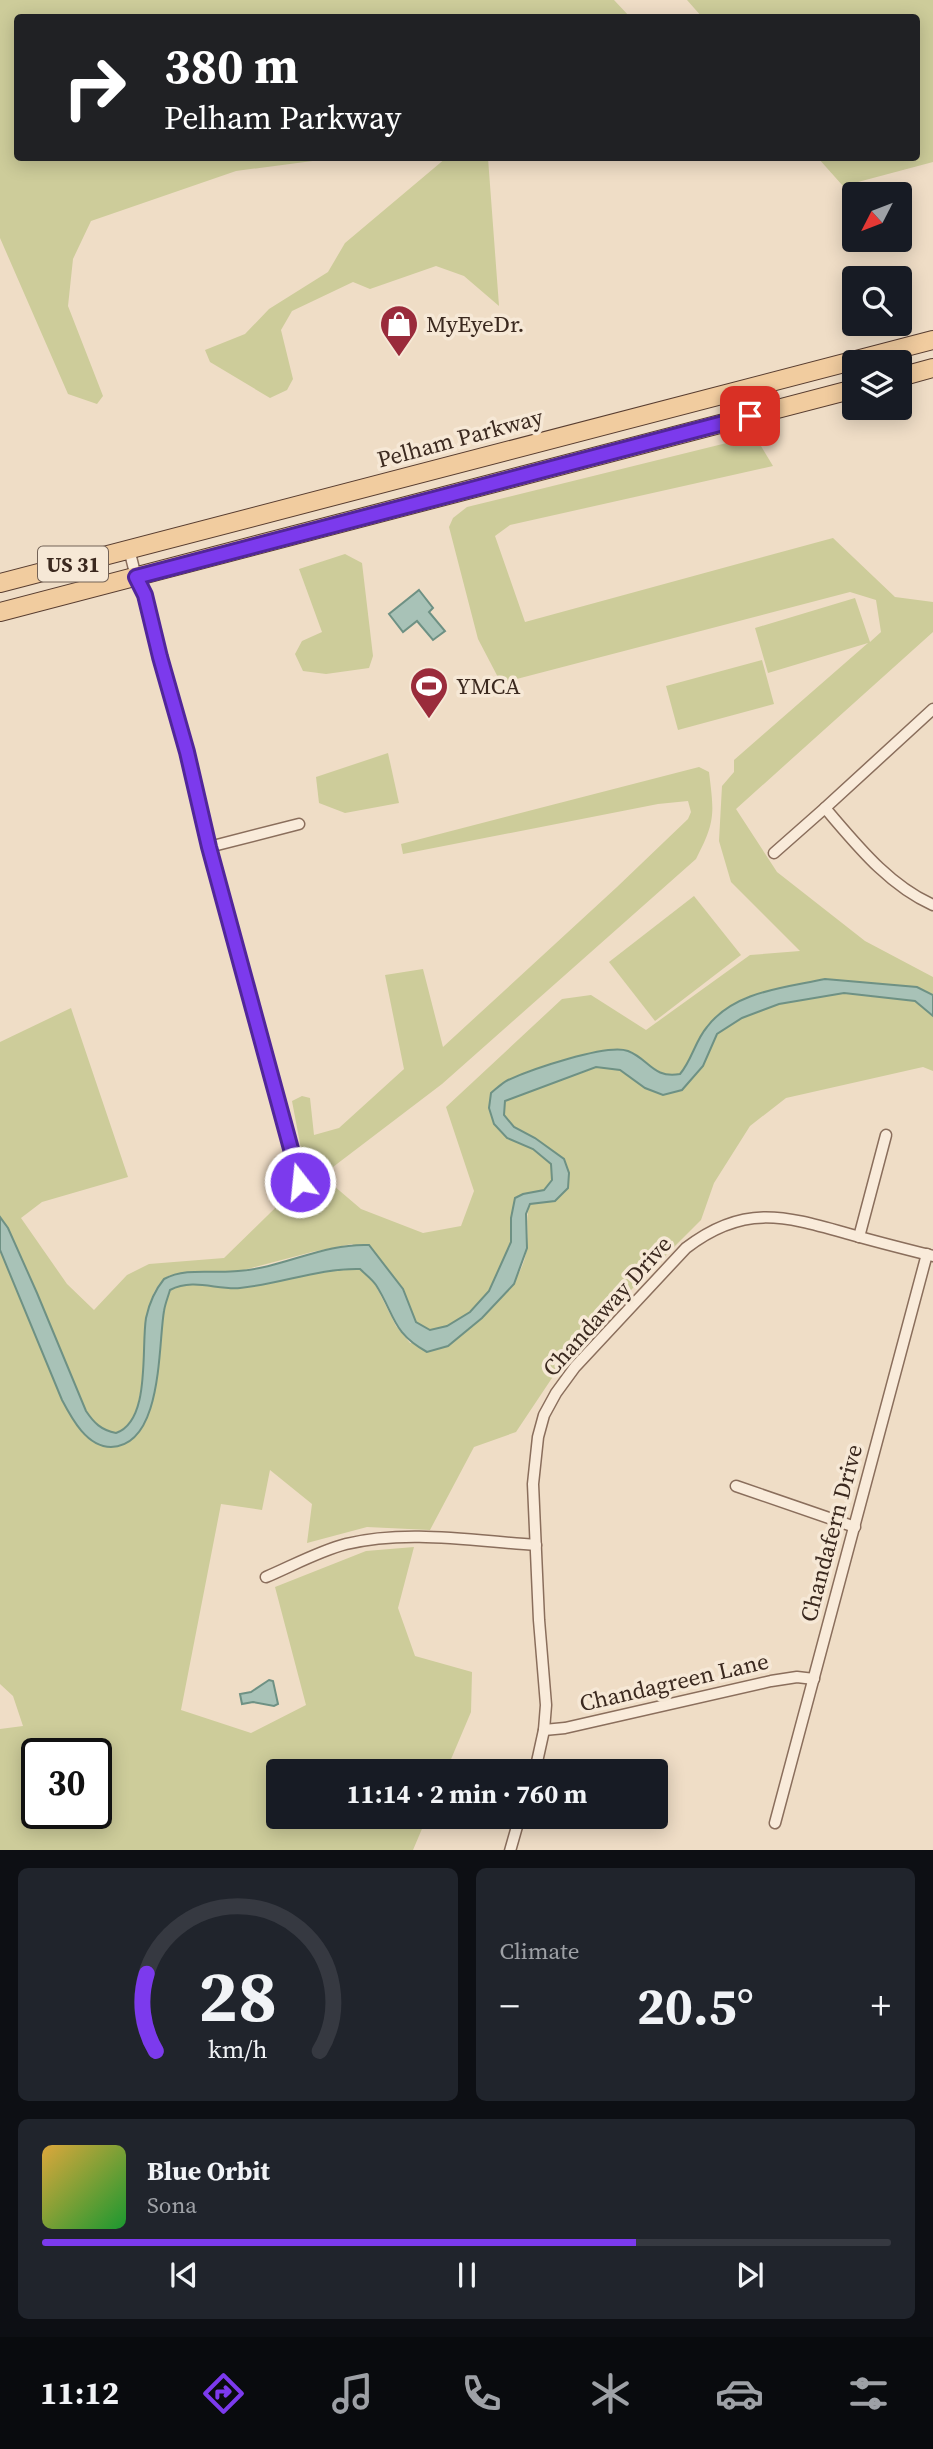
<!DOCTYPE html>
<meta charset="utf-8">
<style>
:root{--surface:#171b24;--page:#20242c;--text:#f1f3f6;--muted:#9ea1a6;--line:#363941;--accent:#7c3aed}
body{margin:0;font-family:"Source Serif 4",serif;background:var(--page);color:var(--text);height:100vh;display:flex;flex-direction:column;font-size:26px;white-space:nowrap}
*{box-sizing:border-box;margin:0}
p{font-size:23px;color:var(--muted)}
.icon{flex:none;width:38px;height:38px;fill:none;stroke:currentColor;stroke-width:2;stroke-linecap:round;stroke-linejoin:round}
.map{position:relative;height:1850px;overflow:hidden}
.side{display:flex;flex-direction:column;gap:18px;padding:18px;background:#0d0f14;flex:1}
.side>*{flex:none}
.top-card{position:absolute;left:14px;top:14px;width:906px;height:147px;border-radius:7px;box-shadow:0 4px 18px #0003;background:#202124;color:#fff;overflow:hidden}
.needle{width:46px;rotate:228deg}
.buttons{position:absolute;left:842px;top:182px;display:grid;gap:14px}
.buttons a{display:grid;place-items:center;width:70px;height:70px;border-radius:7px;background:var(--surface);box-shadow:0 4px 18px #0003;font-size:35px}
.speed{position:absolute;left:21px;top:1738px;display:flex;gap:14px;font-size:35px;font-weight:700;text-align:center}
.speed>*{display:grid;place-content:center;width:91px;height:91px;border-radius:50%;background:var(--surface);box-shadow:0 4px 18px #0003;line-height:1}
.speed .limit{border:4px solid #111;border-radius:10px;background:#fff;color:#111}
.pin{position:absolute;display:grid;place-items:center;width:60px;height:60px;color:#fff;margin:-30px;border-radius:14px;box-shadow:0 4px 10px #0006}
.me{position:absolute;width:77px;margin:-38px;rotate:344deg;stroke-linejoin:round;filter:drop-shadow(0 0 5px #0008)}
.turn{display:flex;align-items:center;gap:24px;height:147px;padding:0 35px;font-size:32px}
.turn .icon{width:91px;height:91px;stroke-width:2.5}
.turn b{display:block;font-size:49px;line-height:60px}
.big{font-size:52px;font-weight:700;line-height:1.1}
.side .card{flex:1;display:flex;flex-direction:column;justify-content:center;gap:10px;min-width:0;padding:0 24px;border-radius:10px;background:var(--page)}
.side .dial{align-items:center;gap:0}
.dial svg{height:182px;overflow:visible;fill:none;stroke:var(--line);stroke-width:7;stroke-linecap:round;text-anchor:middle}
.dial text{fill:var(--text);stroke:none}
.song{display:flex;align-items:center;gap:21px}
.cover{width:84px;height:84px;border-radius:10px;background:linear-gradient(135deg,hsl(40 70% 55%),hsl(130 70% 35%))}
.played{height:7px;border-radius:4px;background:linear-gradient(90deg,var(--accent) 70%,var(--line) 70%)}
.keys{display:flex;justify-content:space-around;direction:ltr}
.heat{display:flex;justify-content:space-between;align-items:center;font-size:38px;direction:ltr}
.side .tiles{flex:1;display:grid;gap:18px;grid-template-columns:1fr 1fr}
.card:last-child{grid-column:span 2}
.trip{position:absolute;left:266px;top:1759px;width:402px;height:70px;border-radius:7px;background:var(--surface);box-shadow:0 4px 18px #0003;font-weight:700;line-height:70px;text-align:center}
.menu{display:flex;height:112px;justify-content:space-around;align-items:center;background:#090b0e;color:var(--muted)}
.menu .icon{width:49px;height:49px}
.menu .on{color:var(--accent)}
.menu b{font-size:32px;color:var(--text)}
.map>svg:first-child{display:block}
</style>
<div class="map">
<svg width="933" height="1851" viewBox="0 0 933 1851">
<rect width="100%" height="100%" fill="#efddc6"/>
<!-- green -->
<g fill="#cdcc9a" fill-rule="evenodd">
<polygon points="0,0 614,0 630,17 18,18 18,158 335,158 236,171 91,221 73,259 68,306 103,396 97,404 68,394 0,238"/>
<polygon points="687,0 933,0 933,162 843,186 818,158 917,158 917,18 702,17"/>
<polygon points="446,158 488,158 499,306 464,276 436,266 370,289 353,282 292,311 281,330 293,379 287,390 270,398 210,362 205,350 245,334 269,309 328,272 345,243"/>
<path d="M755,436L773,466L510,525L495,536L525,622L833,538L895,597L933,602V632L736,809L777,872L865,941L933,977V995L917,987L825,979L704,1030L689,1063L680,1074C653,1079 649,1059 628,1051C607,1043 530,1070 508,1080C502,1083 496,1089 491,1093L507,1138L533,1149L551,1164L552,1180L544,1190L523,1194L511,1218V1242L489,1291L470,1312L447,1326L430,1330L416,1322L403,1289L352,1244L312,1252L240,1271L170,1275C124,1299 164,1416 115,1433L106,1431L94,1424L86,1411L8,1228L0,1217V1042L71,1008L128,1177L42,1202L21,1218L67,1284L94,1310L127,1275L149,1264L224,1258L319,1165L334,1186L361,1209L423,1233L461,1226L474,1191L446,1107L562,999L591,995L646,1030L750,955L800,951L731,882L719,841L722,786L734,772V760L868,643L768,673L755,628L855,598L870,642L881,632L876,600L850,592L501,683L478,639L449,527L453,518L467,507Z"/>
<polygon points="345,554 362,563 373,656 369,668 326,674 303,671 295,654 302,641 322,632 299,569"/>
<polygon points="762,660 774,704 678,730 666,686"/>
<polygon points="388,753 399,803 345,813 319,803 316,777"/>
<path d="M699,767L709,772C714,813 716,821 696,859L442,1084L329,1170L320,1157L305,1170L292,1101L302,1096L310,1098L314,1135L339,1128L404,1069L385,975L423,969L443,1047L617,887L688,819L691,812L688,801L658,804L403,854L401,844Z"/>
<polygon points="694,896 741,955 655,1021 609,962"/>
<path d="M844,993L915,1001L933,1016V1071L923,1067L786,1098L750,1126L714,1183L701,1220L570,1351L516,1432L474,1447L430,1530L367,1527L307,1543L312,1504L270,1470L262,1510L221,1504L181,1710L251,1733L306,1705L275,1587L366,1551L414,1547L398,1608L415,1656L472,1672L471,1712L446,1771H278V1816L427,1817L413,1850H0V1729L23,1726L13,1696L0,1684V1250L62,1400L73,1419L96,1443L127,1442C173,1398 150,1344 170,1290C194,1278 216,1290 241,1288C281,1284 319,1268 360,1269L375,1284L396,1326L410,1343L448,1346C479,1320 522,1290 527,1247C529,1231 525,1218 530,1204L555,1201L568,1187L535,1138L514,1127L504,1115V1101L596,1067L620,1070L645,1088L703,1066L717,1034L742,1018L779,1004ZM37,1754H96V1813H37Z"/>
</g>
<!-- water -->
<g fill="#a8c2b7" stroke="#6e9184" stroke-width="2">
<polygon points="419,590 433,608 429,612 445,631 433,640 417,621 403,632 389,614"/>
<path d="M825,979L917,987L933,995V1016L915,1001L844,993L779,1004L742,1018L717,1034L703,1066L682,1090L663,1095L645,1088L620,1070L596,1067L505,1101L504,1115L514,1127L535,1138L564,1159L569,1173L568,1188L555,1201L530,1204L526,1214L527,1248L514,1284L482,1318L448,1346L427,1352C392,1333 395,1315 376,1285C372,1279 365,1274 360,1269C319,1268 281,1284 240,1288C216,1290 194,1278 170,1290C168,1297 165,1304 164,1311C158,1345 163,1446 111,1447C87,1447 72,1419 62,1400L0,1250V1217L8,1228L37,1293L86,1411C94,1423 101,1430 116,1433C151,1421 141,1348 146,1318C149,1304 155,1290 164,1279C186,1267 214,1274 238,1271C283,1268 323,1243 369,1245L403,1289L416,1322L430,1330L447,1326L470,1312L489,1291L511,1242V1218L515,1198L523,1194L544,1190L552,1180L551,1164L533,1149L507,1138L494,1124L489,1108L491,1093C496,1089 502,1083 508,1080C530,1070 607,1043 628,1051C649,1059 653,1079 680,1074C692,1060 695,1041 707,1027C734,991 784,988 825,979Z"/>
<polygon points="269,1680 273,1681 278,1704 274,1706 253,1702 242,1704 240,1694 251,1692"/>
</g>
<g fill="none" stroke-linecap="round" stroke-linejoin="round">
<defs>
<g id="street">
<polyline points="129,549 136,577 145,595 160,657 187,752 213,863 300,1182"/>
<path d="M933,709L825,808C856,844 888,885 933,905"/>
<polyline points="209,847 299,824"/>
<polyline points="774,853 825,808"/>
<polyline points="859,1237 886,1135"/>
<polyline points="736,1486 855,1527"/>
<path d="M266,1577C292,1566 319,1551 346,1544C407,1529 474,1541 536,1545"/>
<polyline points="544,1730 565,1728 771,1681 797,1677 814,1679"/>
<path d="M535,1771L544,1730L546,1705L539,1620L533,1484L538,1437L544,1415L556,1393L575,1367L686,1248C744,1203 785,1216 849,1234C877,1242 905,1249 933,1256"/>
<polyline points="775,1823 927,1254"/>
<polyline points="510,1851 520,1816"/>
</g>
<g id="primary">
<polyline points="900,377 933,368"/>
<polyline points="0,583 933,340"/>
<polyline points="0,612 854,389"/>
</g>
</defs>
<!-- street casing -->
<use href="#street" stroke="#8a6e5c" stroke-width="13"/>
<!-- primary casing -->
<use href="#primary" stroke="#583d30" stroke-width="20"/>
<!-- street -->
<use href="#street" stroke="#f9ebda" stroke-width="10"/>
<!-- primary -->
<use href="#primary" stroke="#f1cc9f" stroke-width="18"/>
</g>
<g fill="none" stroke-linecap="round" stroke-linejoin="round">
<defs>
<polyline id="route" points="300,1182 209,847 187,752 160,657 145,595 136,577 750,416"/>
</defs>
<!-- route casing -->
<use href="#route" stroke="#51269a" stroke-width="18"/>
<!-- route -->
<use href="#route" stroke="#7c3aed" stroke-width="12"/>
</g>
<!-- icons -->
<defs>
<symbol id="shop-pin" viewBox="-11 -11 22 30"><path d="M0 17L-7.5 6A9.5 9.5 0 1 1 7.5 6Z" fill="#9a2b3b" stroke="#f6e8d6"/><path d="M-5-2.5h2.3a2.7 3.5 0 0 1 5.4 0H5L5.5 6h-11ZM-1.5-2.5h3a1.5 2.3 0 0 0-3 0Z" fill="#fff"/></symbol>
<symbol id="stadium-pin" viewBox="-11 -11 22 30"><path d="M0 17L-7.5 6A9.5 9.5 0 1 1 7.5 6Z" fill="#9a2b3b" stroke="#f6e8d6"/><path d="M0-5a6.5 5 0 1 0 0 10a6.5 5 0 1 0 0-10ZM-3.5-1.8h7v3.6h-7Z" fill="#fff"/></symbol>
</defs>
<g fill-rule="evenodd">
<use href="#shop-pin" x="377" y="302" width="44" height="60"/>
<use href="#stadium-pin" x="407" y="664" width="44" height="60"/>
</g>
<g text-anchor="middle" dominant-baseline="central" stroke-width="7" stroke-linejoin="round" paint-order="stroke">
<!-- shield labels -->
<rect fill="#f6e8d6" stroke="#736256" stroke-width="2" x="38" y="546.5" width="70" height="35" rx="5"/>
<g font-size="21" font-weight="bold" fill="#3b291f">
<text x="73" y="564">US 31</text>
</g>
<!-- poi labels -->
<g font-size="23" fill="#3b291f" stroke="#f6e8d6" text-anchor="start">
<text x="426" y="324">MyEyeDr.</text>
<text x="456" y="686">YMCA</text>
</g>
<!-- street labels -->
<g font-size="23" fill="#3b291f" stroke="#f6e8d6">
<text transform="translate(460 438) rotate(-15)">Pelham Parkway</text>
<text transform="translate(607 1306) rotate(-48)">Chandaway Drive</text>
<text transform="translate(831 1533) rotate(-75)">Chandafern Drive</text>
<text transform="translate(674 1682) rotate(-13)">Chandagreen Lane</text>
</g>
</g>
</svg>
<div class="buttons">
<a><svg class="needle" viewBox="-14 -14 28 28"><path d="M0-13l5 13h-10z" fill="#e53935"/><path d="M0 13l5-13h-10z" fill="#9ea1a6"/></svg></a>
<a><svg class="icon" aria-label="search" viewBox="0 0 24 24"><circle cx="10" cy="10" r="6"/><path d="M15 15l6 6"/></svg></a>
<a><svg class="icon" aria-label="layers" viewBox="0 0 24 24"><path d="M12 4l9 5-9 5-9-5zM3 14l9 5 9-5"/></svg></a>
</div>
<div class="speed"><div class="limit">30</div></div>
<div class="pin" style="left:750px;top:416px;background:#d93025"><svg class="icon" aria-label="arrive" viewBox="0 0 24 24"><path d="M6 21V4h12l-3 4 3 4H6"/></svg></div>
<svg class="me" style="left:300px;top:1182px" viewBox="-20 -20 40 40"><circle r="17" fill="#7c3aed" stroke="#fff" stroke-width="3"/><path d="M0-11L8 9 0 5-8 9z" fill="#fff"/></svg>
<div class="trip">11:14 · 2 min · 760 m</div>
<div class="top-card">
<div class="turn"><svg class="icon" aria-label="right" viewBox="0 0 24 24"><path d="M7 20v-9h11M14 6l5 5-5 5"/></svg><div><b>380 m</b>Pelham Parkway</div></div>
</div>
</div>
<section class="side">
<div class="tiles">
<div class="card dial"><svg viewBox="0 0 100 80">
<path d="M14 69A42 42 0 1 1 86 69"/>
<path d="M14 69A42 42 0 0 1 10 35" stroke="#7c3aed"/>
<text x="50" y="56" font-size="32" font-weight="700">28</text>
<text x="50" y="72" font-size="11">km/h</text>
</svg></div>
<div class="card"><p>Climate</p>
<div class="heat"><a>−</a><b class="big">20.5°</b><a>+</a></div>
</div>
<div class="card">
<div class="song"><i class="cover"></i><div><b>Blue Orbit</b><p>Sona</p></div></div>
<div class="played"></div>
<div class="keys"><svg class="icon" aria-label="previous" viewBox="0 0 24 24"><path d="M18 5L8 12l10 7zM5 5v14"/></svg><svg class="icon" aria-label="pause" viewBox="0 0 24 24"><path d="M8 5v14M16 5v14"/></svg><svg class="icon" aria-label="next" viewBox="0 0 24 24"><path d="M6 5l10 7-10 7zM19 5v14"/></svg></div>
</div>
</div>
</section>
<nav class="menu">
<b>11:12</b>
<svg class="icon on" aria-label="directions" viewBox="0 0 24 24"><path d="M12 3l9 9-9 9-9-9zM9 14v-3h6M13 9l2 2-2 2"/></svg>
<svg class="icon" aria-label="music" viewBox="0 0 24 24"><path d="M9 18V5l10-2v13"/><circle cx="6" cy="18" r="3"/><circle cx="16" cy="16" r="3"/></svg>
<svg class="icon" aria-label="phone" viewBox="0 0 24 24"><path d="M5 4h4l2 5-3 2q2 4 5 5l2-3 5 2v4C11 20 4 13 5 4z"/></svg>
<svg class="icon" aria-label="climate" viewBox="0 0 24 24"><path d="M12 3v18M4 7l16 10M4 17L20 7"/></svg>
<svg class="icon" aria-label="car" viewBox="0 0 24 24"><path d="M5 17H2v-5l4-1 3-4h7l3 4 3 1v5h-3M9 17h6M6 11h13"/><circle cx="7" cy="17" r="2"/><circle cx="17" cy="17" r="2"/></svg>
<svg class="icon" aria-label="filters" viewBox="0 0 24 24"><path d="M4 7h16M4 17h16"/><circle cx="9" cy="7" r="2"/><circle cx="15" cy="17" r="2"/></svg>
</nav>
